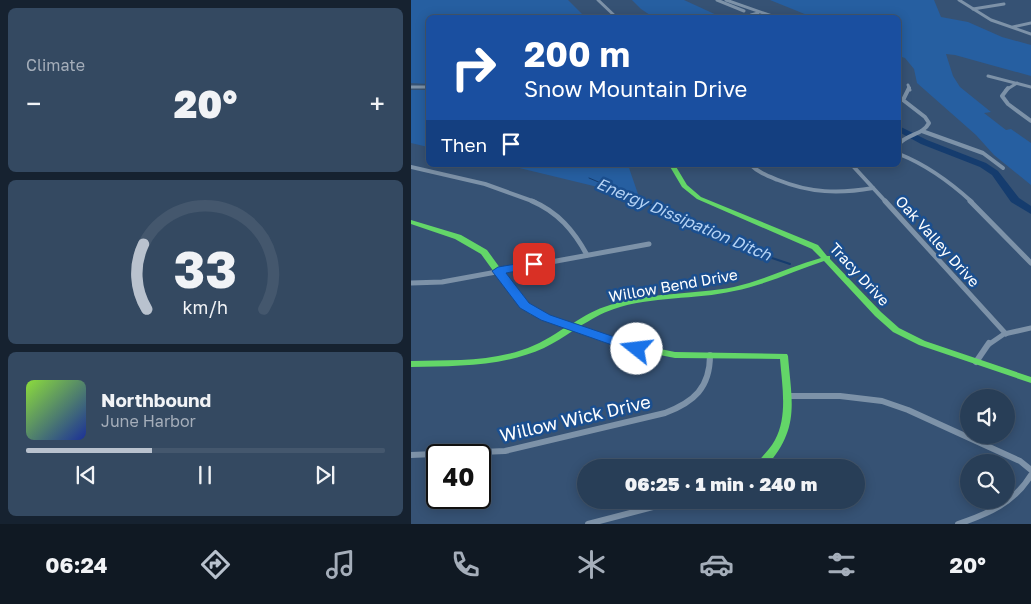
<!DOCTYPE html>
<meta charset="utf-8">
<style>
:root{--surface:#283e57;--page:#344961;--text:#f1f3f6;--muted:#a5aeba;--line:#44576d;--accent:#b9c2ce}
body{margin:0;font-family:"Golos Text",sans-serif;background:var(--page);color:var(--text);height:100vh;display:flex;flex-direction:column;font-size:19px;white-space:nowrap}
*{box-sizing:border-box;margin:0}
p{font-size:16px;color:var(--muted)}
.icon{flex:none;width:28px;height:28px;fill:none;stroke:currentColor;stroke-width:2;stroke-linecap:round;stroke-linejoin:round}
.map{position:relative;flex:1;overflow:hidden}
.sheet{display:flex;flex-direction:column;gap:8px;padding:8px;background:#162230;width:411px}
.sheet>*{flex:none}
.hud{position:absolute;left:15px;top:15px;width:475px;height:152px;border-radius:8px;box-shadow:0 2px 12px #0003,0 0 0 1px var(--line);background:#1a4fa0;color:#fff;overflow:hidden}
.controls{position:absolute;left:549px;top:389px;display:grid;gap:10px}
.controls a{display:grid;place-items:center;width:55px;height:55px;border-radius:50%;background:var(--surface);box-shadow:0 2px 12px #0003,0 0 0 1px var(--line);font-size:25px}
.speed{position:absolute;left:15px;top:444px;display:flex;gap:10px;font-size:25px;font-weight:700;text-align:center}
.speed>*{display:grid;place-content:center;width:65px;height:65px;border-radius:50%;background:var(--surface);box-shadow:0 2px 12px #0003,0 0 0 1px var(--line);line-height:1}
.speed .limit{border:2px solid #111;border-radius:8px;background:#fff;color:#111}
.pin{position:absolute;display:grid;place-items:center;width:42px;height:42px;color:#fff;margin:-21px;border-radius:10px;box-shadow:0 2px 8px #0006}
.me{position:absolute;width:55px;margin:-28px;rotate:286deg;stroke-linejoin:round;filter:drop-shadow(0 0 4px #0008)}
.turn{display:flex;align-items:center;gap:18px;height:105px;padding:0 15px;font-size:22px}
.turn .icon{width:65px;height:65px;stroke-width:2.5}
.turn b{display:block;font-size:35px;line-height:42px}
.then{display:flex;align-items:center;height:48px;padding:0 15px;background:#0003;gap:10px;font-size:19px}
.big{font-size:38px;font-weight:800;line-height:1.1}
.sheet .card{flex:1;display:flex;flex-direction:column;justify-content:center;gap:8px;min-width:0;padding:0 18px;border-radius:8px;background:var(--page)}
.sheet .dial{align-items:center;gap:0}
.dial svg{height:130px;overflow:visible;fill:none;stroke:var(--line);stroke-width:7;stroke-linecap:round;text-anchor:middle}
.dial text{fill:var(--text);stroke:none}
.song{display:flex;align-items:center;gap:15px}
.cover{width:60px;height:60px;border-radius:8px;background:linear-gradient(135deg,hsl(90 70% 55%),hsl(230 70% 35%))}
.played{height:5px;border-radius:2px;background:linear-gradient(90deg,var(--accent) 35%,var(--line) 35%)}
.keys{display:flex;justify-content:space-around;direction:ltr}
.heat{display:flex;justify-content:space-between;align-items:center;font-size:28px;direction:ltr}
.trip{position:absolute;left:166px;top:459px;width:288px;height:50px;border-radius:25px;background:var(--surface);box-shadow:0 2px 12px #0003,0 0 0 1px var(--line);font-weight:800;line-height:50px;text-align:center}
.tabs{display:flex;height:80px;justify-content:space-around;align-items:center;background:#101923;color:var(--muted)}
.tabs .icon{width:35px;height:35px}
.tabs .selected{color:var(--accent)}
.tabs b{font-size:22px;color:var(--text)}
main{display:flex;flex:1;min-height:0}
.map>svg:first-child{display:block}
</style>
<main>
<section class="sheet">
<div class="card"><p>Climate</p>
<div class="heat"><a>−</a><b class="big">20°</b><a>+</a></div>
</div>
<div class="card dial"><svg viewBox="0 0 100 80">
<path d="M14 69A42 42 0 1 1 86 69"/>
<path d="M14 69A42 42 0 0 1 12 29" stroke="#b9c2ce"/>
<text x="50" y="56" font-size="32" font-weight="700">33</text>
<text x="50" y="72" font-size="11">km/h</text>
</svg></div>
<div class="card">
<div class="song"><i class="cover"></i><div><b>Northbound</b><p>June Harbor</p></div></div>
<div class="played"></div>
<div class="keys"><svg class="icon" aria-label="previous" viewBox="0 0 24 24"><path d="M18 5L8 12l10 7zM5 5v14"/></svg><svg class="icon" aria-label="pause" viewBox="0 0 24 24"><path d="M8 5v14M16 5v14"/></svg><svg class="icon" aria-label="next" viewBox="0 0 24 24"><path d="M6 5l10 7-10 7zM19 5v14"/></svg></div>
</div>
</section>
<div class="map">
<svg width="620" height="524" viewBox="0 0 620 524">
<rect width="100%" height="100%" fill="#365274"/>
<!-- green -->
<g fill="#265fa1">
<polygon points="0,0 157,0 174,17 18,18 17,84 0,83"/>
<polygon points="221,0 273,0 310,17 242,17 230,9"/>
<polygon points="359,0 523,0 530,17 557,22 591,37 620,45 620,76 544,55 535,54 542,76 549,87 580,112 573,113 595,130 600,129 620,143 620,185 583,155 565,135 506,83 503,69 494,58 488,56 488,18 401,17"/>
<polygon points="0,90 17,90 17,147 0,143"/>
<polygon points="96,165 217,165 228,197"/>
</g>
<g fill="none" stroke-linecap="round" stroke-linejoin="round">
<!-- stream-far1 -->
<polyline stroke="#153c6e" stroke-width="1" points="178,178 235,202"/>
<!-- stream -->
<polyline stroke="#153c6e" stroke-width="2" points="232,201 325,246 379,264"/>
<!-- river -->
<polygon fill="#153c6e" fill-rule="evenodd" points="488,126 516,140 575,163 587,171 608,198 620,206 620,214 600,202 581,175 569,167 510,144 488,132"/>
<!-- street-far3 -->
<g stroke="#7d92a8" stroke-width="3">
<polyline points="187,0 206,18"/>
<polyline points="306,0 333,11"/>
<polyline points="315,0 361,16 359,18"/>
<polyline points="548,0 580,20 620,34"/>
<polyline points="562,9 593,4"/>
<polyline points="343,18 340,15 347,13"/>
<polyline points="602,27 620,23"/>
<polyline points="577,76 620,87"/>
<polyline points="497,85 499,90"/>
<polyline points="0,87 18,87"/>
<polyline points="595,90 606,83"/>
</g>
<!-- street-far2 -->
<g stroke="#7d92a8" stroke-width="4">
<polyline points="597,88 591,96 597,104 620,121"/>
<polyline points="511,131 572,153 592,168"/>
<path d="M488,144C496,134 512,135 518,123L514,117L492,100L498,88"/>
<path d="M488,154C516,165 539,182 561,202"/>
<path d="M340,165C348,173 357,176 367,180C399,193 428,194 462,188"/>
<polyline points="441,165 475,202"/>
<polyline points="0,167 74,184 124,202"/>
</g>
<!-- street-far1 -->
<g stroke="#7d92a8" stroke-width="5">
<path d="M121,201C147,212 163,231 176,255"/>
<polyline points="474,201 595,334"/>
<polyline points="559,201 620,263"/>
<polyline points="0,283 31,282 238,244"/>
<polyline points="577,345 593,334 620,328"/>
</g>
<!-- street -->
<g stroke="#7d92a8" stroke-width="6">
<polyline points="565,362 578,343"/>
<polyline points="377,396 429,396 471,401 497,410 609,461 620,470"/>
<path d="M0,455L94,451L254,413C283,402 299,388 299,355"/>
<polyline points="177,524 269,500"/>
<path d="M547,524C577,514 603,503 620,475"/>
</g>
<!-- fast -->
<path fill="#63d668" fill-rule="evenodd" d="M258,165H264L276,185L290,197L407,245L416,256H419V259L470,312L488,328L514,341L620,377V383L508,345L482,332L464,316L413,261C383,271 354,285 323,291C284,300 240,296 203,309C190,313 180,320 169,326L210,341L264,352L376,354L377,356C381,404 389,429 354,468H342C349,458 358,451 364,440C377,416 371,385 369,359L264,358L208,347L163,330C153,337 143,343 133,348C91,367 45,366 0,367V361C37,360 76,362 111,350C127,345 141,336 155,327L119,314L102,298L70,254L44,239L0,224V220L50,235L76,250L108,294L125,310L161,324C173,316 185,309 199,305C238,292 282,295 323,287C353,280 381,266 410,258L401,249L286,199L271,187Z"/>
</g>
<!-- route -->
<polygon fill="#1a73e8" stroke="#114b97" points="123,261 128,264 127,267 95,273 118,303 139,315 230,346 232,349 230,352 221,352 130,320 109,308 81,271 87,267"/>
<g text-anchor="middle" dominant-baseline="central" stroke-width="5" stroke-linejoin="round" paint-order="stroke">
<!-- street labels -->
<g font-size="15" fill="#fff" stroke="#1b4f8f">
<text transform="translate(527 241) rotate(48)">Oak Valley Drive</text>
<text transform="translate(449 274) rotate(47)">Tracy Drive</text>
<text transform="translate(262 285) rotate(-10)">Willow Bend Drive</text>
</g>
<!-- water labels -->
<g font-size="16" font-style="italic" fill="#b5d3f5" stroke="#1b4f8f">
<text transform="translate(273 219) rotate(23)">Energy Dissipation Ditch</text>
</g>
<!-- near-street labels -->
<g font-size="18" fill="#fff" stroke="#1b4f8f">
<text transform="translate(164 418) rotate(-13)">Willow Wick Drive</text>
</g>
</g>
</svg>
<div class="controls">
<a><svg class="icon" aria-label="sound" viewBox="0 0 24 24"><path d="M4 9h4l5-4v14l-5-4H4zM17 9q2 3 0 6"/></svg></a>
<a><svg class="icon" aria-label="search" viewBox="0 0 24 24"><circle cx="10" cy="10" r="6"/><path d="M15 15l6 6"/></svg></a>
</div>
<div class="speed"><div class="limit">40</div></div>
<div class="pin" style="left:123px;top:264px;background:#d93025"><svg class="icon" aria-label="arrive" viewBox="0 0 24 24"><path d="M6 21V4h12l-3 4 3 4H6"/></svg></div>
<svg class="me" style="left:226px;top:349px" viewBox="-20 -20 40 40"><circle r="19" fill="#fff"/><path d="M0-13L10 11 0 6-10 11z" fill="#1a73e8"/></svg>
<div class="trip">06:25 · 1 min · 240 m</div>
<div class="hud">
<div class="turn"><svg class="icon" aria-label="right" viewBox="0 0 24 24"><path d="M7 20v-9h11M14 6l5 5-5 5"/></svg><div><b>200 m</b>Snow Mountain Drive</div></div>
<div class="then">Then<svg class="icon" aria-label="arrive" viewBox="0 0 24 24"><path d="M6 21V4h12l-3 4 3 4H6"/></svg></div>
</div>
</div>
</main>
<nav class="tabs">
<b>06:24</b>
<svg class="icon selected" aria-label="directions" viewBox="0 0 24 24"><path d="M12 3l9 9-9 9-9-9zM9 14v-3h6M13 9l2 2-2 2"/></svg>
<svg class="icon" aria-label="music" viewBox="0 0 24 24"><path d="M9 18V5l10-2v13"/><circle cx="6" cy="18" r="3"/><circle cx="16" cy="16" r="3"/></svg>
<svg class="icon" aria-label="phone" viewBox="0 0 24 24"><path d="M5 4h4l2 5-3 2q2 4 5 5l2-3 5 2v4C11 20 4 13 5 4z"/></svg>
<svg class="icon" aria-label="climate" viewBox="0 0 24 24"><path d="M12 3v18M4 7l16 10M4 17L20 7"/></svg>
<svg class="icon" aria-label="car" viewBox="0 0 24 24"><path d="M5 17H2v-5l4-1 3-4h7l3 4 3 1v5h-3M9 17h6M6 11h13"/><circle cx="7" cy="17" r="2"/><circle cx="17" cy="17" r="2"/></svg>
<svg class="icon" aria-label="filters" viewBox="0 0 24 24"><path d="M4 7h16M4 17h16"/><circle cx="9" cy="7" r="2"/><circle cx="15" cy="17" r="2"/></svg>
<b>20°</b>
</nav>
